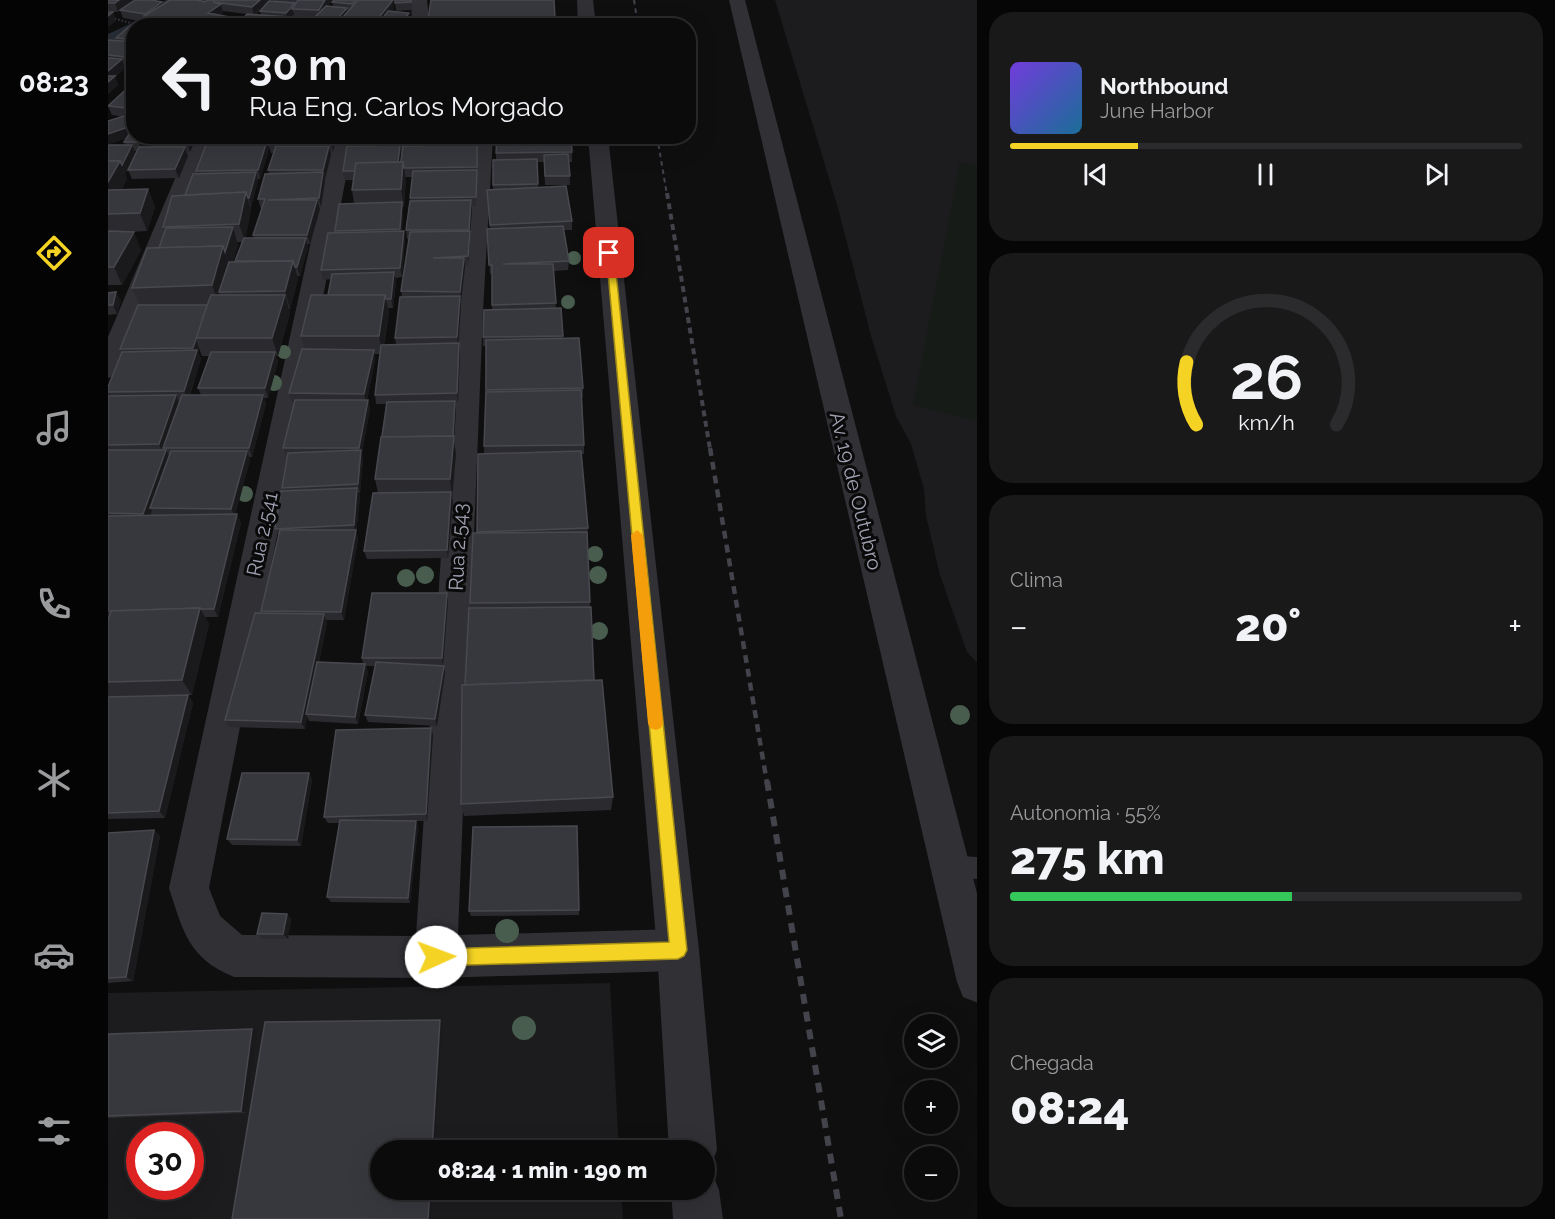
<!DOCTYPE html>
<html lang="pt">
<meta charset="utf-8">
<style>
:root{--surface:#0b0b0c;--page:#19191a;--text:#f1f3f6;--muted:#9a9b9d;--line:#2b2b2d;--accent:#f4d324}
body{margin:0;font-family:Raleway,sans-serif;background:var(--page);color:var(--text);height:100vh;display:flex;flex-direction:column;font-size:22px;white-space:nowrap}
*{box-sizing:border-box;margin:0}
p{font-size:20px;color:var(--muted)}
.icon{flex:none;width:33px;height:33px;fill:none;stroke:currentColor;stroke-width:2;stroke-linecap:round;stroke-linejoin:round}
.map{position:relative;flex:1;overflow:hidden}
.panel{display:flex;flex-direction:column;gap:12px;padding:12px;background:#060607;width:578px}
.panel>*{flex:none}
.guide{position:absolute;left:18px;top:18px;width:570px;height:126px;border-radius:24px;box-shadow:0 6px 24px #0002,0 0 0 2px var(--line);background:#0b0b0c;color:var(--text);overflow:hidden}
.tools{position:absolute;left:796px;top:1014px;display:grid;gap:12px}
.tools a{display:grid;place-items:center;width:54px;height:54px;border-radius:50%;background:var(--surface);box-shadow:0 6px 24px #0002,0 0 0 2px var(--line);font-size:30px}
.speed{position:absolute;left:18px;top:1122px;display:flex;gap:12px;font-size:30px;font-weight:700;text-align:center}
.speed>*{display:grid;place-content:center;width:78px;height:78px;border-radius:50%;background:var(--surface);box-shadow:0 6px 24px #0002,0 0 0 2px var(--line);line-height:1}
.speed .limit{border:9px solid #d22;background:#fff;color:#111}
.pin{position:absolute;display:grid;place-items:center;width:51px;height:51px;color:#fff;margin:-26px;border-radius:12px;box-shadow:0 3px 9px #0006}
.me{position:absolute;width:66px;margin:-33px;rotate:88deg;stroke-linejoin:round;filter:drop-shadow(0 0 4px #0008)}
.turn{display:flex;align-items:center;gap:21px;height:126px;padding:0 24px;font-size:27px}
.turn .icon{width:78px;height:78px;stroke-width:2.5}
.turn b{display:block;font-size:42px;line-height:51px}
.big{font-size:45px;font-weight:800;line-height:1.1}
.panel .card{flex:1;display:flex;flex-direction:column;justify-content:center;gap:9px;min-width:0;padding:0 21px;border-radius:24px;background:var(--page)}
.panel .dial{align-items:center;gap:0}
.dial svg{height:156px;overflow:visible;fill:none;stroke:var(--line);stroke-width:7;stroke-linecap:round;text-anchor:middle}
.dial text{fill:var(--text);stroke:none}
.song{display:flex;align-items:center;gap:18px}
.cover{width:72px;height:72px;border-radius:9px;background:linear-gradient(135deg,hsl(260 70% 55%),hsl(200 70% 35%))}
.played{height:6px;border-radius:3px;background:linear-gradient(90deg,var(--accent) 25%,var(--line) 25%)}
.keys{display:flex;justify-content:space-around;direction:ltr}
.heat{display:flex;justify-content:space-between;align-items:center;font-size:33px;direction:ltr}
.charge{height:9px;border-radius:4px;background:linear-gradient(90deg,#34c759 55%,var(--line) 0)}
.trip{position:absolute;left:262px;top:1140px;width:345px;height:60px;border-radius:30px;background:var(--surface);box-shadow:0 6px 24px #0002,0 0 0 2px var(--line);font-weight:800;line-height:60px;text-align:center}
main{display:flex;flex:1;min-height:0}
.tabs{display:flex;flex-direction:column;width:108px;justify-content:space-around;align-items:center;background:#040405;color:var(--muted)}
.tabs .icon{width:42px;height:42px}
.tabs .active{color:var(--accent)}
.tabs b{font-size:27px;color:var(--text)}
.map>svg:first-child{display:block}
</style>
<main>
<nav class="tabs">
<b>08:23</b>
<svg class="icon active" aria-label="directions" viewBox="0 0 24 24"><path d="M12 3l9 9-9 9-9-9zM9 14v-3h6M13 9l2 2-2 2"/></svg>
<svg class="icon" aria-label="music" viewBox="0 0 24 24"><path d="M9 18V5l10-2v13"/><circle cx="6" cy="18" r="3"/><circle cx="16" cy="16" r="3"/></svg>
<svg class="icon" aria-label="phone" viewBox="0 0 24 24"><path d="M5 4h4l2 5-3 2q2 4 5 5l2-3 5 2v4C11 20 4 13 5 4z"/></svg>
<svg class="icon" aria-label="climate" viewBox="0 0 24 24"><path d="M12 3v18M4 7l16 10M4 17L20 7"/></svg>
<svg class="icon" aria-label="car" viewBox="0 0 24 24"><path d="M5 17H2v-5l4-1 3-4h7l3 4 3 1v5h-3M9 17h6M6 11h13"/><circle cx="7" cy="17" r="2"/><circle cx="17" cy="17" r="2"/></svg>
<svg class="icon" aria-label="filters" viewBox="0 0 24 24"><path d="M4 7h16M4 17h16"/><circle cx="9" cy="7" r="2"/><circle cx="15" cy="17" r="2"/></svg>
</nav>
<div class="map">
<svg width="870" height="1219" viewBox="0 0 870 1219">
<rect width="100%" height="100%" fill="#0f0f10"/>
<!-- built -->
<g fill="#1c1b1d" fill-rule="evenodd">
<polygon points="667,0 869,0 869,663 859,652 832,575 818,516 816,489 803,444 788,416 763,336 730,208"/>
<path d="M502,983L511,1150H273V1190H513L515,1219H0V993ZM32,1136H82V1186H32Z"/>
</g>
<!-- green -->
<polygon fill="#161b17" points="852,162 869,166 869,421 805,405"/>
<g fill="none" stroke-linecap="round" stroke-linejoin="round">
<!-- canal -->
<g fill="#262b34" fill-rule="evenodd">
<path d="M58,0H114C104,14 88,10 73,9L48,26H26V38L0,49V34L24,23Z"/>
<polygon points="182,0 202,0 190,26 169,26"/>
</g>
<!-- path -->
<g stroke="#36373c" stroke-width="2" stroke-dasharray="1.5 2" stroke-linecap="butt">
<polyline points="0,17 34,26"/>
<polyline points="35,26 43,21"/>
<polyline points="182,26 188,13"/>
</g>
<!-- service -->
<polygon fill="#303035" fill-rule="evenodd" points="839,855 870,857 870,879 839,877 831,874 828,866 831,858"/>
<!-- minor -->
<g fill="#303035" fill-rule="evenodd">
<polygon points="303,0 319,0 322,26 304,26"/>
<polygon points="85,136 105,136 13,369 9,375 0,378 0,337"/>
<path d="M226,136H246L101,888L112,916L134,935L308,936L349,311L365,136H385L375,311L350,935L570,929L585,935L591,950L585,965L570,971L328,978L126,977C80,958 75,931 61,888Z"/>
</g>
<!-- tertiary -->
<g fill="#303035" fill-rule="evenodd">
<polygon points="469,0 485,0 488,26 470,26"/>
<polygon points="621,0 637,0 870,897 870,1003 855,997 849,982"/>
<polygon points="480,136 500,136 591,950 609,1150 602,1167 597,1169 597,1150 561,1150 549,950"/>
<polygon points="597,1170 604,1173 611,1190 615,1219 565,1219 563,1190 597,1190"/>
</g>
<!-- rail-far3 -->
<g stroke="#43444b" stroke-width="2" stroke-dasharray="4.5 4" stroke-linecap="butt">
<polyline points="526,0 530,26"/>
<polyline points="549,136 559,195"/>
</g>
<!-- rail-far2 -->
<polyline stroke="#43444b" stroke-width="4" stroke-dasharray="6 4.5" stroke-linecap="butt" points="559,193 602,449"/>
<!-- rail-far1 -->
<polyline stroke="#43444b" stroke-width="4.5" stroke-dasharray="8 6" stroke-linecap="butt" points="602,448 659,783"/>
<!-- rail -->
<polyline stroke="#43444b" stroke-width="6" stroke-dasharray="10 8" stroke-linecap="butt" points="659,781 733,1219"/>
</g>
<!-- trees -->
<g fill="#485d4e">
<circle cx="466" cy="258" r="7"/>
<circle cx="460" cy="302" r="7"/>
<circle cx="176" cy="352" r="7"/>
<circle cx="166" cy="383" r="8"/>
<circle cx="137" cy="494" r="8"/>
<circle cx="487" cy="554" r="8"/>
<circle cx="317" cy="575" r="9"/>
<circle cx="490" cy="575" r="9"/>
<circle cx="298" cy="578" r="9"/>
<circle cx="491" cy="631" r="9"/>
<circle cx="852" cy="715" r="10"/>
<circle cx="399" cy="931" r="12"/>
<circle cx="416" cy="1028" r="12"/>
</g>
<!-- wall -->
<g fill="#2b2b2f" fill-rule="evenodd">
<polygon points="0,0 25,0 10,12 0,11"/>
<path d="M61,0H163L162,1H165V0H182L181,2L187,3V5L190,0H223L220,6H225L224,2L285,1L286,9L283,12L301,13L302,22L299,26H44L39,25L38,22L15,18L12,10L54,2L55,4L62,0ZM158,5L152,11L153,15H147ZM115,11L139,14L133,22L132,19L112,15L115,13ZM186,14V17L208,18V22L180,24V21Z"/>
<polygon points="304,0 304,10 288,11 287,3"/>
<polygon points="447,18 447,26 321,26 320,19"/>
<polygon points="26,26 26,61 21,66 16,65 17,68 7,77 10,85 0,94 0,40 9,41 8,38"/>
<polygon points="26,85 26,136 40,140 36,147 45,147 41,136 89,137 82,152 79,152 80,156 71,178 24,179 20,170 30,151 26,151 28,154 17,174 19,179 13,190 40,189 47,207 39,231 21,232 33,250 14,285 0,285 0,145 18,145 16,142 19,138 0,144 15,117 4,115 0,106"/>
<path d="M101,136H229L227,137L225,152H222L223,155L217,179V181L213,207H211L212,209L202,244H199L200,247L192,276H189L190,279L182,309H181L182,313L170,356H168L170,362L160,398H156L158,404L144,457H141L142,460L127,514H129L133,523L110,617H97L101,624L84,695L62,696L80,695L85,703L57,818L0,819V387L13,352L12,349L32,305L24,288L51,248L57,232L55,227L77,195L88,173V171L104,145ZM161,147L163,153H166L160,170L161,174L150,199L153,209L154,208L145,235L146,238H137L143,210L142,207H143L150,181V179H152L160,153V151ZM129,242H134L127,261H125L130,245ZM91,348L94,356H101L90,388L93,395H82L93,359L90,352Z"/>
<path d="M300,136L299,146H306L305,140L306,136H369L368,145L369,153L368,206H364L360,265L357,266L353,301L351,343L352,352L350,402H348V411L346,442L348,454L340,558L259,559L256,551L270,493L267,479L278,404H268L267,395L272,354H266L267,360L259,400H260L262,409L254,453L255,459L252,493H251L252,497L248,533L250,539L236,620H218L219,623L211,662L255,664L254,658L339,593L340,601L335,666L337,673L329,726L260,722L257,715L267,666H258L260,672L250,724L201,721L199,717L197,729L121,727L117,720L153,613V611L171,537L167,529L175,491L174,488L179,457L175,448L187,402H184L181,393L197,349L193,336L220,295L223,279L215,280L213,270L227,232V231L246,203L244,190L245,180H236L235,171L241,146V143ZM298,177H305L302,201L298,230L299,239H301L293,291L294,297L287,338L288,344L276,345L281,313L280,308H285L288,282L287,278L294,277L297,240L294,231L295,211V207L296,206Z"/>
<polygon points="464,152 464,162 461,162 462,185 437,185 436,162 429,162 430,188 464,221 464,230 456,230 461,261 460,270 446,271 448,309 453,308 455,338 475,388 475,397 474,397 476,445 476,454 473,454 480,528 479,537 482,607 486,680 505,797 503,810 356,816 353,804 357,685 363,608 362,603 370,533 370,454 376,454 378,346 375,346 375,337 384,310 384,274 382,274 379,229 382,229 379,190 385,190 385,160 388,160 388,153"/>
<polygon points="0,293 13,301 9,314 0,315"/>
<polygon points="323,728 325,735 319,821 307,821 310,827 302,903 223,902 219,897 231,823 220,823 216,817"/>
<polygon points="201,773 204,780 193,846 124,845 119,839"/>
<polygon points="46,830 52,836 25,981 0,983 0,833"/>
<polygon points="471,910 471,915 363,916 361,911"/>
<polygon points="179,914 183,919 180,939 154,939 149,934"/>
<polygon points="150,1032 139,1113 0,1118 0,1034"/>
</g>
<!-- shaded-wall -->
<g fill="#1a1a1d">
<polygon points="11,0 25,0 10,12 7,3"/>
<polygon points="152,0 163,0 146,15 144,7"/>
<polygon points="217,0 223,0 212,18 211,10"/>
<polygon points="279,0 286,0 285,1 286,9 272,26 264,26"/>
<polygon points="54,2 57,10 38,16 37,14"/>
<polygon points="187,3 188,9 184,9 186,14 180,21 181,25 172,26 179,17 178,13"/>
<polygon points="113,4 115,13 102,22 100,13"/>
<polygon points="239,8 240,16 230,24 229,19"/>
<polygon points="5,12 8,21 0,27 0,16"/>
<polygon points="301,13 302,22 299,26 291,26"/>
<polygon points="132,19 134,26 123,26"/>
<polygon points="26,50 26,61 21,66 18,57"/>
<polygon points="14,59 17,68 7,77 10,85 0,94 0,71"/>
<polygon points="26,125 26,136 0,144 0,134"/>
<polygon points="33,136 39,136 40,140 34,151 30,142"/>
<polygon points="77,136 89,137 82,152"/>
<polygon points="156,136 158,136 161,147 160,151"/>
<polygon points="202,136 208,136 205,152"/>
<polygon points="225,136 227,136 228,139 225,152 224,143"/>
<polygon points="298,136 300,136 298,152 296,143"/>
<polygon points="367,136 369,136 367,151 366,142"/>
<polygon points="158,144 160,153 152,179 150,170"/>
<polygon points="24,145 28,154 17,174 19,179 5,203 0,190 0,182 12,161"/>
<polygon points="292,145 293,154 291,178 289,169"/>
<polygon points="221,146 223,155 217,179 215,170"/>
<polygon points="77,147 80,156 71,178 67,169"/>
<polygon points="295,162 298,179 296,206 293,189"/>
<polygon points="148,172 150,181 143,207 141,198"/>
<polygon points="215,172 217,181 213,207 211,198"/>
<polygon points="40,189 47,207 39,231 32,213"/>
<polygon points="138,192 143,210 137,242 131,224"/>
<polygon points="209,200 212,209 202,244 199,235"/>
<polygon points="363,200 364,210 360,265 360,256"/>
<polygon points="294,202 295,211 293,238 292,229"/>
<polygon points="125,227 130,245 123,269 117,252"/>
<polygon points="296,231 297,240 294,277 292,268"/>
<polygon points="26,232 33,250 14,285 6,267"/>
<polygon points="198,238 200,247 192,276 189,267"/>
<polygon points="115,246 123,271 111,292 115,303 113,311 104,285"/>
<polygon points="356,258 357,267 353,301 352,292"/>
<polygon points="185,261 190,279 182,309 177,291"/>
<polygon points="286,272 288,282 285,308 283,299"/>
<polygon points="8,292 13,301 9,314 5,305"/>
<polygon points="177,295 182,313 170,356 164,338"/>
<polygon points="277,295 281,313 274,354 271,336"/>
<polygon points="352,296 353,306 350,347 349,337"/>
<polygon points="88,339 91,348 90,352 93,359 80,400 76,391 87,355 85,348"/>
<polygon points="351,343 352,352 350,402 349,393"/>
<polygon points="266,350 267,360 258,404 256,394"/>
<polygon points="167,352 170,362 160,398 157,388"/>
<polygon points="68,395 72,404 55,448 56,450 55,453 51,444"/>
<polygon points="155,395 158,404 144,457 141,448"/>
<polygon points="260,400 262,409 254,453 255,459 252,493 250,484 253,455 251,448"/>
<polygon points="347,401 348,411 346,442 348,454 344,496 342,479"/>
<polygon points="58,450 63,459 42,508 44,511 40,522 35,514"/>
<polygon points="139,451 142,460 127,517 123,509"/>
<polygon points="249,488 252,497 248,533 250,539 236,620 233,612 247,531 246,525"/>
<polygon points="343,492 345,501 340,558 339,550"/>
<polygon points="129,514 133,523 110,617 106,609"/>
<polygon points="339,593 340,601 335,666 334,658"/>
<polygon points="92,608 101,624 84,695 74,680"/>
<polygon points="216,614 219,623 200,714 198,714 199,717 197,729 193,722"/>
<polygon points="257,664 260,672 250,724 247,717"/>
<polygon points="336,666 337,673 329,726 327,719"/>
<polygon points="80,695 85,703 57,818 51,811"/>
<polygon points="323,728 325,735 319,821 318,814"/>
<polygon points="201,773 204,780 193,846 189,840"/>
<polygon points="308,821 310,827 302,903 300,898"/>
<polygon points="46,830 52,836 25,981 18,977"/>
<polygon points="179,914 183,919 180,939 175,934"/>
<polygon points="332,1020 334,1024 326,1150 324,1150"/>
<polygon points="144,1029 150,1032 139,1113 133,1111"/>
<polygon points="322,1190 324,1190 322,1219 320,1219"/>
</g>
<!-- building -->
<g fill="#37383d" stroke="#48484f" stroke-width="1.5">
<polygon points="0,0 11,0 7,3 0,3"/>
<polygon points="27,0 43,0 54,2 37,14 12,10"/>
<polygon points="62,0 89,0 97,2 99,0 152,0 144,7 105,2 113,4 100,13 132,19 123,26 85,26 96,17 83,25 36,16"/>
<polygon points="190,0 217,0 211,10 184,9"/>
<polygon points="226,0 248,0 244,4 224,2"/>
<polygon points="250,0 285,0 264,26 242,26 229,24"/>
<polygon points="287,0 303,0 303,2 287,3"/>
<polygon points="323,0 446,0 447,18 320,19"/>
<polygon points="161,1 187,3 178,13 152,11"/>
<polygon points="218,6 239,8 229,19 207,17"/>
<polygon points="280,11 301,13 291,26 269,26"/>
<polygon points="0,12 5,12 0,16"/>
<polygon points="139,14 179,17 172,26 129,26"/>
<polygon points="188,18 213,22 210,26 179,26"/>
<polygon points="24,24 37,26 26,26 26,40 8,38"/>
<polygon points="0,40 26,42 26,50 18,57 0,55"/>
<polygon points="0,58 14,59 0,71"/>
<polygon points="0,76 7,76 0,82"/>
<polygon points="24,84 26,85 26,109 0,106"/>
<polygon points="26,113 26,125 0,134 0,121"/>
<polygon points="23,131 26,131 26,136 33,136 30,142 16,142"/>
<polygon points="208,136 225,136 224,143 206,144"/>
<polygon points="242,136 298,136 296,143 241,143"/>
<polygon points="306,136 367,136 366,142 305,140"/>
<polygon points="389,136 463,136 464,152 388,153"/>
<polygon points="158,144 150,170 88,171 98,145"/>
<polygon points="369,144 369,167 296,168 295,162 293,162 295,146"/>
<polygon points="0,145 24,145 14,165 12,161 0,161"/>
<polygon points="292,145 290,162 248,163 247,171 235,171 239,146"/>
<polygon points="168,146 221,146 215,170 160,170"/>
<polygon points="31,147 77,147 67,169 20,170"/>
<polygon points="460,154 462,176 437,176 436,155"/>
<polygon points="429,159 430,184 385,185 385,160"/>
<polygon points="0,161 12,161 0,182"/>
<polygon points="295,162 293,189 244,190 248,163"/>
<polygon points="369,170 368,197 302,198 305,171"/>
<polygon points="148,172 141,198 140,198 138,192 77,195 85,174"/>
<polygon points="215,172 211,198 160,200 209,200 199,235 145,235 157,199 150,199 157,174"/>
<polygon points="458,186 464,221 382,225 379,190"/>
<polygon points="40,189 32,213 0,214 0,190"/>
<polygon points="138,192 131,224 55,227 64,196"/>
<polygon points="363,200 361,230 298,230 302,201"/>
<polygon points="294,202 292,229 227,231 231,204"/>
<polygon points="455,226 461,261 395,264 445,264 448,303 384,305 384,265 381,265 379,229"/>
<polygon points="125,227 117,252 115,246 51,248 58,228"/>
<polygon points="0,231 26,232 6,267 0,267"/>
<polygon points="296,231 292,268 213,270 220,233"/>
<polygon points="362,231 360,256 325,258 356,258 352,292 293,291 302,232"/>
<polygon points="136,238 198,238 189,267 187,267 185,261 127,261"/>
<polygon points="115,246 104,285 24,288 39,248"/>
<polygon points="185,261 177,291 111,292 121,262"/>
<polygon points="286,272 283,299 278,299 277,295 220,295 224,274"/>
<polygon points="8,292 5,305 0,305 0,293"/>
<polygon points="103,295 177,295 164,338 87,338"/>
<polygon points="203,295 277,295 271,336 193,336"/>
<polygon points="352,296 349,337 287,338 292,297"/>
<polygon points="30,305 99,305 85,348 12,349"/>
<polygon points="453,308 455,336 375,337 376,310"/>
<polygon points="471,338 475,388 378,390 378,340"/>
<polygon points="351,343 349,393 267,395 273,345"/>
<polygon points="194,349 266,350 256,394 181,393"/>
<polygon points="89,350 76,391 0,392 0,387 14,352"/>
<polygon points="103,352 167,352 157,388 90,388"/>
<polygon points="473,390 476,445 376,446 378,392"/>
<polygon points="68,395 51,444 0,445 0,396"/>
<polygon points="74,395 155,395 141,448 55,448"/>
<polygon points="187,400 260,400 251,448 175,448"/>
<polygon points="347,401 345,436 274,437 279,402"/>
<polygon points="346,436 342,479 267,479 273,437"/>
<polygon points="0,450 58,450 35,514 0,513"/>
<polygon points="253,450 250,484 174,488 180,453"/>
<polygon points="63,451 139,451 123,509 42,508"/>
<polygon points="473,451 480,528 369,532 370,454"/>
<polygon points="249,488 246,525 167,529 173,491"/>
<polygon points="343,492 339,550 256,551 265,493"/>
<polygon points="129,514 106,609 92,609 92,608 0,611 0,516"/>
<polygon points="172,530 248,530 233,612 153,611"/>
<polygon points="479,532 482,602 362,603 365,533"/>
<polygon points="264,593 339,593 334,658 254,658"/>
<polygon points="483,607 486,680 357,685 361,608"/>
<polygon points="92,608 74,680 0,682 0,620 3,611"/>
<polygon points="147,613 216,614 193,722 117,720"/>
<polygon points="209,662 257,664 247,717 198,714"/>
<polygon points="268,662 336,666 327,719 257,715"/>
<polygon points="494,680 505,797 353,804 354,685"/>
<polygon points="80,695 51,811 0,813 0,697"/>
<polygon points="323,728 318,814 216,817 228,730"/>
<polygon points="134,773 201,773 189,840 119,839"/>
<polygon points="232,820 308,821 300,898 219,897"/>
<polygon points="469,826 471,910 361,911 365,827"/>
<polygon points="46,830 18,977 0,978 0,833"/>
<polygon points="154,913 179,914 175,934 149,934"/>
<polygon points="332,1020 324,1150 273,1150 273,1190 322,1190 320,1219 124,1219 157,1022"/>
<polygon points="144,1029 133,1111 0,1116 0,1034"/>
</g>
<!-- route -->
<polygon fill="#f4d324" stroke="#9f8917" stroke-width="1.5" points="498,251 506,253 579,950 576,956 570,959 328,966 322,963 319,957 322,951 328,949 561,942"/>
<!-- slow -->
<polygon fill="#f59e0b" points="529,530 535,535 555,723 553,728 548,730 542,728 540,723 523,535"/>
<g text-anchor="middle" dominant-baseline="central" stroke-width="6" stroke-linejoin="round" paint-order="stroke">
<!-- street labels -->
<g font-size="20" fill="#a0a2b2" stroke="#0a0a0b">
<text transform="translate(748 491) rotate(76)">Av. 19 de Outubro</text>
<text transform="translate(154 534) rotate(-78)">Rua 2.541</text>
<text transform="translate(350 547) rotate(-87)">Rua 2.543</text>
</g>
</g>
</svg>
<div class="tools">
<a><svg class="icon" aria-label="layers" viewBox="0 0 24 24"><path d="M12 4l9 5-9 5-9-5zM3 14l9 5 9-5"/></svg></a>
<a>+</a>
<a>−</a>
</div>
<div class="speed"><div class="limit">30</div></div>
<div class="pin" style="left:501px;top:253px;background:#d93025"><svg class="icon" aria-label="arrive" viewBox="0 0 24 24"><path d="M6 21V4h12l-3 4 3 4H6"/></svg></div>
<svg class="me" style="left:328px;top:957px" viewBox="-20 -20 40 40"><circle r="19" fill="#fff"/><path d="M0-13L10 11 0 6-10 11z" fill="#f4d324"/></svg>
<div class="trip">08:24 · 1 min · 190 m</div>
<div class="guide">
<div class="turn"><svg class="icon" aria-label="left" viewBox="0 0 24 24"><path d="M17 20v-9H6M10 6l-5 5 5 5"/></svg><div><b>30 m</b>Rua Eng. Carlos Morgado</div></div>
</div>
</div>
<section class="panel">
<div class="card">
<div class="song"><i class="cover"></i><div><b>Northbound</b><p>June Harbor</p></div></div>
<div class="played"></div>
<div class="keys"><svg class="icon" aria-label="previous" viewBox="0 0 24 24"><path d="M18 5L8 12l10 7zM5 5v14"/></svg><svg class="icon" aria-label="pause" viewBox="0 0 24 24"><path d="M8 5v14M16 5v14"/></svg><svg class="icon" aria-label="next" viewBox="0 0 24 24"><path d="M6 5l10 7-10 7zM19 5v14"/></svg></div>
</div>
<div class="card dial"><svg viewBox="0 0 100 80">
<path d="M14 69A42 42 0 1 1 86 69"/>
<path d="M14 69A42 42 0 0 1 9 37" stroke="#f4d324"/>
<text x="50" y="56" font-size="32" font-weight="700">26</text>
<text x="50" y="72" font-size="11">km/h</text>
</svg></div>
<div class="card"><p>Clima</p>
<div class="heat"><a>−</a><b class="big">20°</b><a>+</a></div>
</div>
<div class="card"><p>Autonomia · 55%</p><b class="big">275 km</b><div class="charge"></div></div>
<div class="card"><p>Chegada</p><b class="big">08:24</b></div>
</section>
</main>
